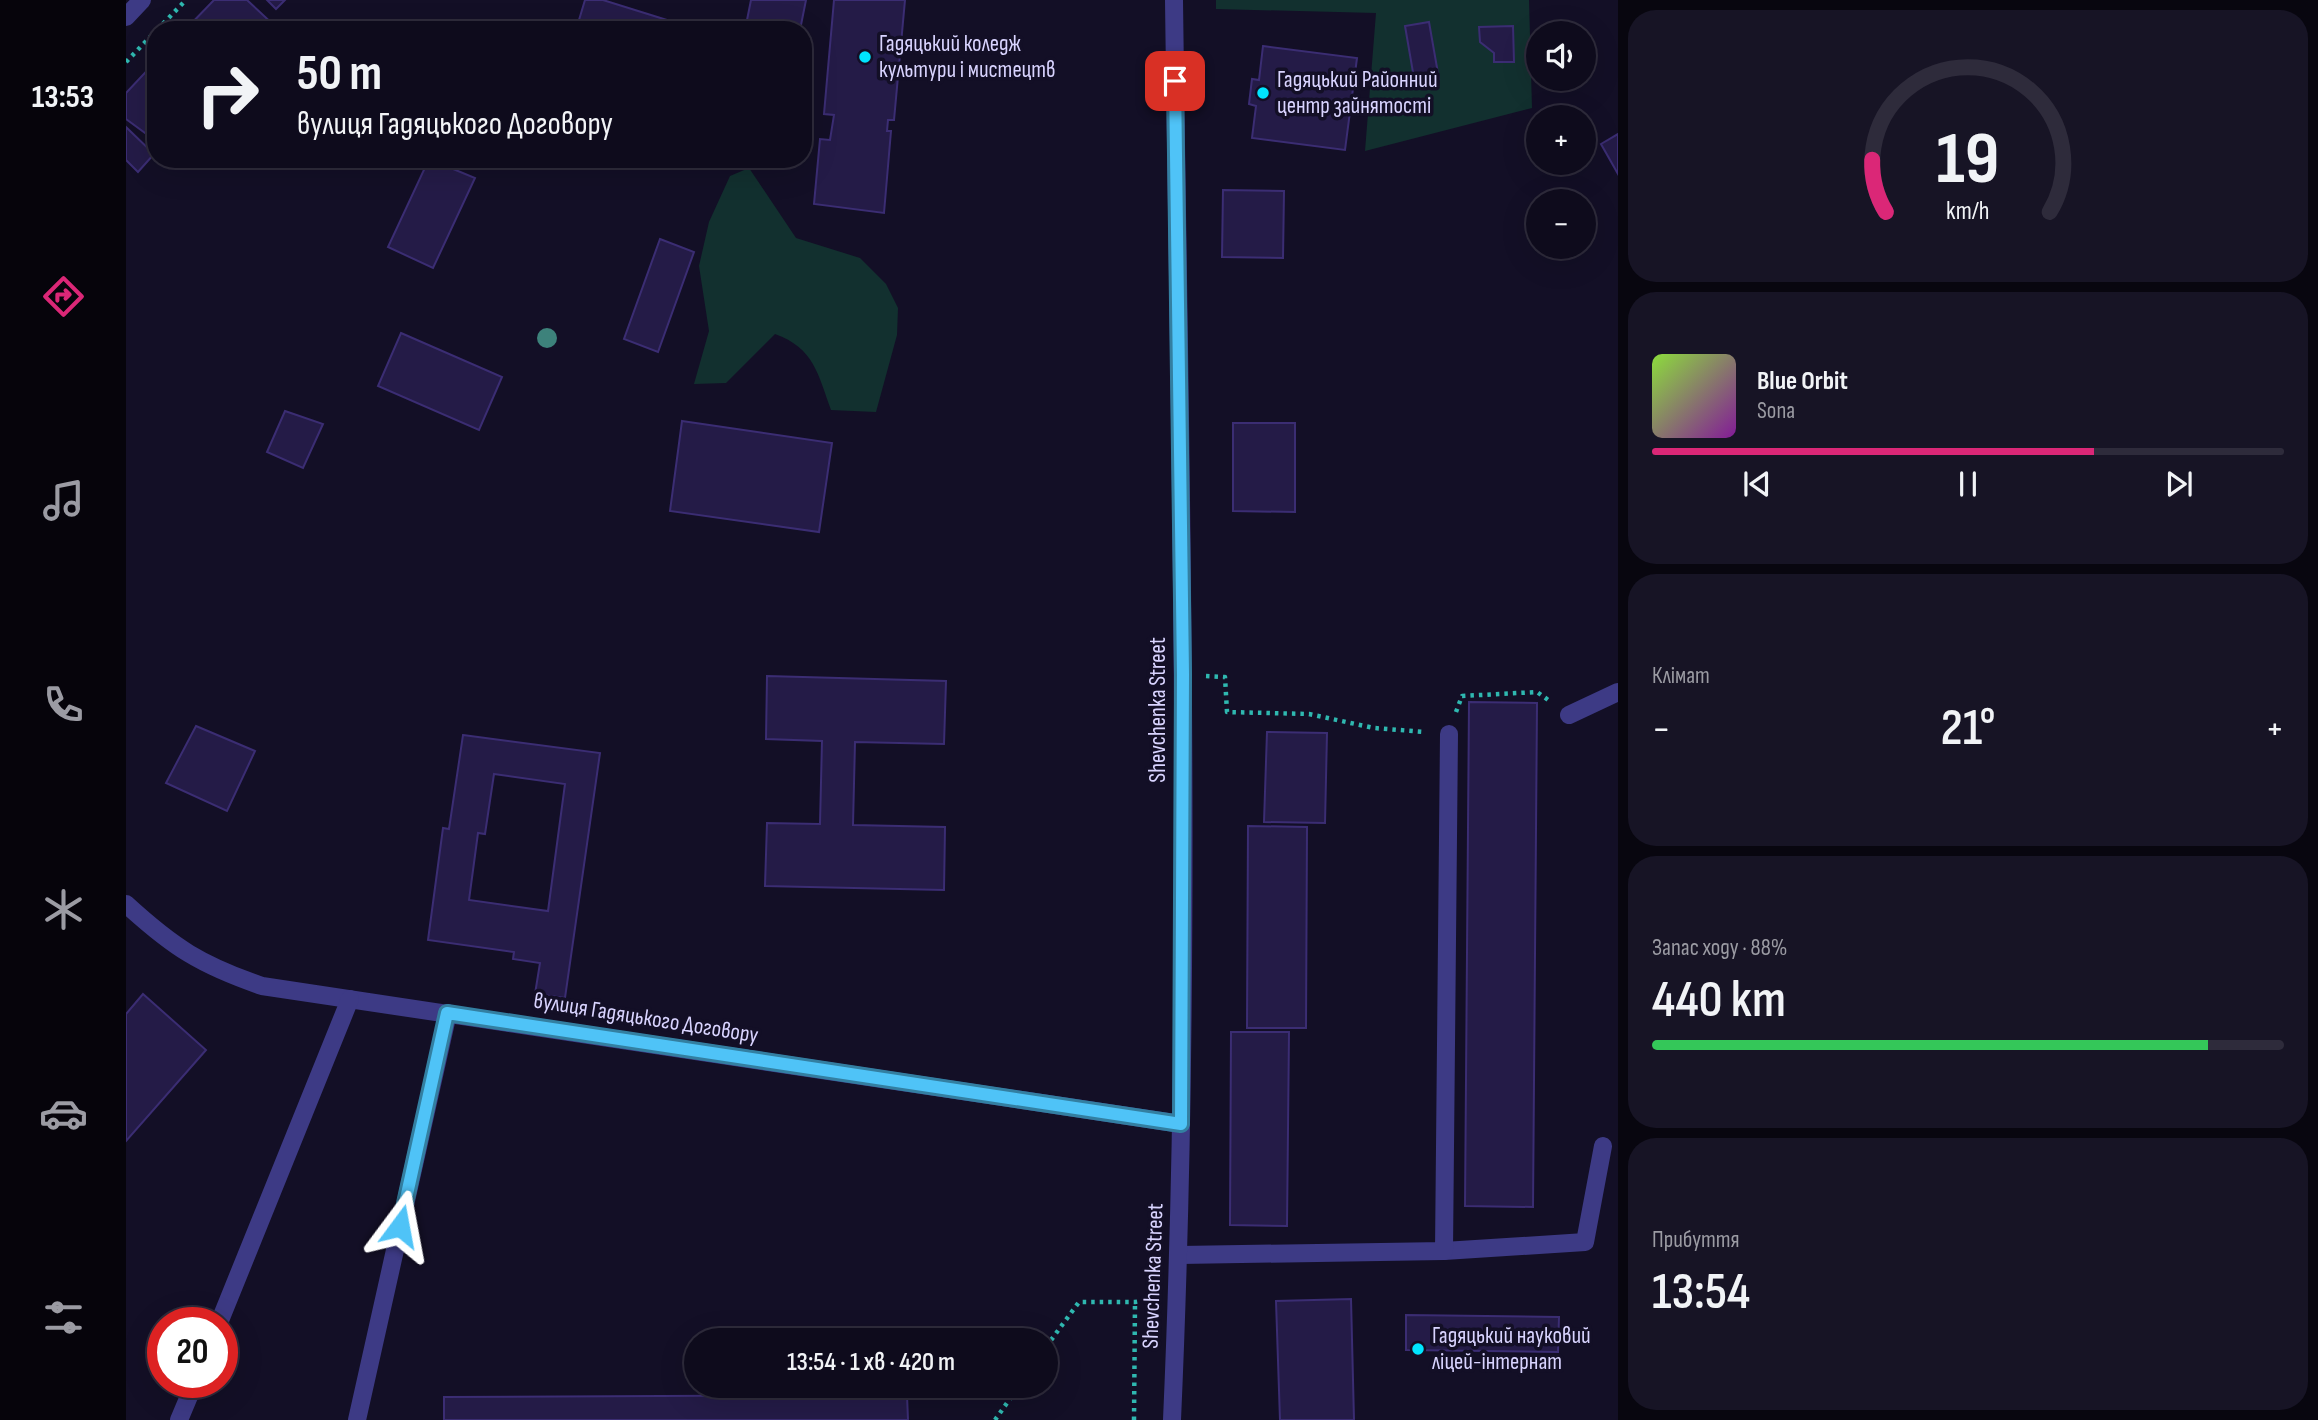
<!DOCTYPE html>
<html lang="uk">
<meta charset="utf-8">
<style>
:root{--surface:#0e0b1c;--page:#171425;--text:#f1f3f6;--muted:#9b9ba3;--line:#2e2b3b;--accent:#db2777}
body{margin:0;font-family:"Sofia Sans Condensed",sans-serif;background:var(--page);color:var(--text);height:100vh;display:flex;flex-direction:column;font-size:26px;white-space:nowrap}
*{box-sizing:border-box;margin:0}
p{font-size:23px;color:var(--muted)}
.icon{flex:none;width:38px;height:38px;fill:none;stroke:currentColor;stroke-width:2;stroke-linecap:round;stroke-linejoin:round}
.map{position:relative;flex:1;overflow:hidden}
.drawer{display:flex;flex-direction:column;gap:10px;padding:10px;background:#08060f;width:700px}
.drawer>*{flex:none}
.guide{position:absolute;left:21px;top:21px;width:665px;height:147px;border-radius:28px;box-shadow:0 7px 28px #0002,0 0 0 2px var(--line);background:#0e0b1c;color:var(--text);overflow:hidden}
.fabs{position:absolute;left:1400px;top:21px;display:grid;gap:14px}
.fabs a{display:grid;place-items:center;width:70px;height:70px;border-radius:50%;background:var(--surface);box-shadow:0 7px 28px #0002,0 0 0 2px var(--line);font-size:35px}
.speed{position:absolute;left:21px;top:1307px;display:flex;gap:14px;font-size:35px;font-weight:700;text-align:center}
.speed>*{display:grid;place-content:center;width:91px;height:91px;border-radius:50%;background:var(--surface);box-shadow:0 7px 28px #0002,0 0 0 2px var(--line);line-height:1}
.speed .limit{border:10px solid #d22;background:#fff;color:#111}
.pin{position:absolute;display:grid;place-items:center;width:60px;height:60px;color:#fff;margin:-30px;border-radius:14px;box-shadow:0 4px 10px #0006}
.me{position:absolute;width:77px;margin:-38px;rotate:13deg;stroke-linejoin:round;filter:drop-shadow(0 0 5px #0008)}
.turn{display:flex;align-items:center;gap:24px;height:147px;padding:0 35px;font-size:32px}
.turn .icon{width:91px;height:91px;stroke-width:2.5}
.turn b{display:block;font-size:49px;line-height:60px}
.big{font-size:52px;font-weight:600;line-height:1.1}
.drawer .card{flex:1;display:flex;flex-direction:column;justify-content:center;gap:10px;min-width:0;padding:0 24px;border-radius:28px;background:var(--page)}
.drawer .dial{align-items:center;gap:0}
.dial svg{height:182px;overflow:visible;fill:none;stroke:var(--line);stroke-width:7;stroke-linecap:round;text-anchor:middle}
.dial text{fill:var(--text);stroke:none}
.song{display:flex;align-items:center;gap:21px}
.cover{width:84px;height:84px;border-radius:10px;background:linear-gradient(135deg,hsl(90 70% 55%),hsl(290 70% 35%))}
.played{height:7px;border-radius:4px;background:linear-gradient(90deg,var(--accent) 70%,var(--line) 70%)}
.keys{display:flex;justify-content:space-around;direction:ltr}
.heat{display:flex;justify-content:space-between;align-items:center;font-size:38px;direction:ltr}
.charge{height:10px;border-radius:5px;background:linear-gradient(90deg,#34c759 88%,var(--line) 0)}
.trip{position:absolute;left:558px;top:1328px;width:374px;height:70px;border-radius:35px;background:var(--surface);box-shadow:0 7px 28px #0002,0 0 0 2px var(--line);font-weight:600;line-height:70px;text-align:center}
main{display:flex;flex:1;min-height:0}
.dock{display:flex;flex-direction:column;width:126px;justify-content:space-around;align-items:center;background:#06040b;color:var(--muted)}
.dock .icon{width:49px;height:49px}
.dock .current{color:var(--accent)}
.dock b{font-size:32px;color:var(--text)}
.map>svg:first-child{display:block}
</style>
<main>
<nav class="dock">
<b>13:53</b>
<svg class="icon current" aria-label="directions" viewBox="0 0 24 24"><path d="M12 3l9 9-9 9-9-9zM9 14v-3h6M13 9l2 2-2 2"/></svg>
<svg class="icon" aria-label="music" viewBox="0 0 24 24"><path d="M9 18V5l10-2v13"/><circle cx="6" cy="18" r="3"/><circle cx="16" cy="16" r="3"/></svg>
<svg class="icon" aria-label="phone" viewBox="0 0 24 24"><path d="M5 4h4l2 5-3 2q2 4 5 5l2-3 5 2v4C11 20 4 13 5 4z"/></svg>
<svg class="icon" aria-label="climate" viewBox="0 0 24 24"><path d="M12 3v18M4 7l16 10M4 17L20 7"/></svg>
<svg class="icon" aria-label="car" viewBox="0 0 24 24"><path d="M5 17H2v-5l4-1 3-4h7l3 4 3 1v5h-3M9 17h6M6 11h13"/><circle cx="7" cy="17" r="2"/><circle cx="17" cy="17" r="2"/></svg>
<svg class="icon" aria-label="filters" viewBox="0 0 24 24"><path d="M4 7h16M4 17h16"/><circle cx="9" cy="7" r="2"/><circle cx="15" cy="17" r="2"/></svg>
</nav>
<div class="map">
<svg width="1492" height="1420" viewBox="0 0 1492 1420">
<rect width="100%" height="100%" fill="#130f26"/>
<!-- green -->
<g fill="#12302f">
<polygon points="1090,0 1403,0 1406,108 1239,151 1250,13 1090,9"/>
<path d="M623,168L670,238L734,258L760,284L772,308L771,335L750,412L705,410C692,374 688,348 649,334L600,383L568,384L583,331L573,266L583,222L604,176Z"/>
</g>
<!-- building -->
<g fill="#241b47" stroke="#3b2d73" stroke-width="2" fill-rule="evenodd">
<polygon points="88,0 121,0 150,27 59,30"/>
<polygon points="141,0 159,0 150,9"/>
<polygon points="459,0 477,0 573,30 450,30"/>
<polygon points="625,0 680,0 674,30 619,30"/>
<polygon points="708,0 779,0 768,120 762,120 761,131 765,131 758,213 688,204 694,139 704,140 708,115 698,114"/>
<polygon points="1303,22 1313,79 1289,84 1279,26"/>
<polygon points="1387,26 1388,62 1368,62 1368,53 1354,42 1353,27"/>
<polygon points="1137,46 1231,58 1219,150 1126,138 1130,106 1123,104 1126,79 1133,80"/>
<polygon points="30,61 30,141 0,119 0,93"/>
<polygon points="0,127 28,154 12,172 0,160"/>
<polygon points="1492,134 1492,174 1475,144"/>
<polygon points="303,159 349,178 307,268 262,247"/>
<polygon points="1097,190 1158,191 1157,258 1096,257"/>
<polygon points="534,239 568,252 532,352 498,339"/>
<polygon points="275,333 376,377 353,430 252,386"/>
<polygon points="159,411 197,424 177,468 141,452"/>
<polygon points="556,421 706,443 693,532 544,511"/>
<polygon points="1107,423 1169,423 1169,512 1107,511"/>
<polygon points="641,676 820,681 818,744 729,742 727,825 819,827 818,890 639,886 641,823 694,824 696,741 640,739"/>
<polygon points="1343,702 1411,703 1407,1207 1339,1206"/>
<polygon points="70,726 129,751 101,811 40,783"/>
<polygon points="1141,732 1201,733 1199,823 1138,822"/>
<path d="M337,735L474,753L439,998L409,994L414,963L387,959L388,952L302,940L317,828L323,829ZM368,774L439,784L422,911L343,900L352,833L359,834Z"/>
<polygon points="1122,826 1181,827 1180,1028 1121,1028"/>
<polygon points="17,994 80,1050 0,1141 0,1014"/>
<polygon points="1105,1032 1163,1032 1161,1226 1104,1225"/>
<polygon points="1225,1299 1228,1420 1154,1420 1150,1301"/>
<polygon points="1280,1315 1433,1317 1432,1352 1280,1350"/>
<polygon points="781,1395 782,1420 318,1420 318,1397"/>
</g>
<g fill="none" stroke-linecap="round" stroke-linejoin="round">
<!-- path -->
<g stroke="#2fb8b0" stroke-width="4.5" stroke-dasharray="3.5 5" stroke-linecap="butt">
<polyline points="31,30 60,0"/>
<polyline points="0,62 30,31"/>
<polyline points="1080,676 1099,677 1101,712 1183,714 1248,728 1299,732"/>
<polyline points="1330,712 1336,696 1411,692 1425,702"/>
<polyline points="920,1347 953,1302 1009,1302 1025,1299"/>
<polyline points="869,1420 893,1386"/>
<polyline points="1008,1420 1009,1302"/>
</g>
<!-- minor -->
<g stroke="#3d3a85" stroke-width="18">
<polyline points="0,17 16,0"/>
<polyline points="1443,715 1492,692"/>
<path d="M0,904C48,948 75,965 136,986L1055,1124"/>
<polyline points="1318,1251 1459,1242 1477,1146"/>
<polyline points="1054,1255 1318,1251 1323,734"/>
<polyline points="93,1323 224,999"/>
<polyline points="53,1420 69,1382"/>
<polyline points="231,1420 322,1013"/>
<path d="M1046,1420C1067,947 1054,473 1048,0"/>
</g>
</g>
<!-- trees -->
<circle fill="#3d827b" cx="421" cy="338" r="10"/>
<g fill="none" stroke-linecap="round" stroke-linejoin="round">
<defs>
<polyline id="route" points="274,1226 321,1013 1055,1124 1057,674 1049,81"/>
</defs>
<!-- route casing -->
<use href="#route" stroke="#337fa1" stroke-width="18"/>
<!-- route -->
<use href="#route" stroke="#4fc3f7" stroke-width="12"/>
</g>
<!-- markers -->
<g fill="#00e5ff" stroke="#130f26" stroke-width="2.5">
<circle cx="739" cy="57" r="7"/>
<circle cx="1137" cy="93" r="7"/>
<circle cx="1292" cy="1349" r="7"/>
</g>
<g text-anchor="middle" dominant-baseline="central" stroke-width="7" stroke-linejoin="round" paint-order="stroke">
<!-- poi labels -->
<g font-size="23" fill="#d9d4ff" stroke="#130f26" text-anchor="start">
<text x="753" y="44">Гадяцький коледж<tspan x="753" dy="26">культури і мистецтв</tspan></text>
<text x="1151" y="80">Гадяцький Районний<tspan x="1151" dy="26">центр зайнятості</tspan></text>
<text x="1306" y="1336">Гадяцький науковий<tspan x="1306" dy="26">ліцей-інтернат</tspan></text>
</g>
<!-- street labels -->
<g font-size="23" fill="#d9d4ff" stroke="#130f26">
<text transform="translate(1032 710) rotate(-90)">Shevchenka Street</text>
<text transform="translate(520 1018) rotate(9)">вулиця Гадяцького Договору</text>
<text transform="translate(1027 1276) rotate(-88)">Shevchenka Street</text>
</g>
</g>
</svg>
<div class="fabs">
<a><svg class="icon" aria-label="sound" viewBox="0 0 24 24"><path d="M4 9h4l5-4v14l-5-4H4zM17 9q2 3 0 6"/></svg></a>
<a>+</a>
<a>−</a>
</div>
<div class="speed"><div class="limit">20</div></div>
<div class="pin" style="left:1049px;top:81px;background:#d93025"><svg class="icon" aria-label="arrive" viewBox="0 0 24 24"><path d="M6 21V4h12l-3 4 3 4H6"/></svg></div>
<svg class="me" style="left:274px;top:1226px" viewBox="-20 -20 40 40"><path d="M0-17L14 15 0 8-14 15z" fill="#4fc3f7" stroke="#fff" stroke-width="4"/></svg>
<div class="trip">13:54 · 1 хв · 420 m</div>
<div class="guide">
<div class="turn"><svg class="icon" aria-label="right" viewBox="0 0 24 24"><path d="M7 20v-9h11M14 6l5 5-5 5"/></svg><div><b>50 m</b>вулиця Гадяцького Договору</div></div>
</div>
</div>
<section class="drawer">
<div class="card dial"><svg viewBox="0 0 100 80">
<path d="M14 69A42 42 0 1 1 86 69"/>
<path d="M14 69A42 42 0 0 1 8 46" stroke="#db2777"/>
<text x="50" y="56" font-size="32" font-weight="700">19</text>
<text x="50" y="72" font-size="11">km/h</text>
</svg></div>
<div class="card">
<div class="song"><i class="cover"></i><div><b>Blue Orbit</b><p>Sona</p></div></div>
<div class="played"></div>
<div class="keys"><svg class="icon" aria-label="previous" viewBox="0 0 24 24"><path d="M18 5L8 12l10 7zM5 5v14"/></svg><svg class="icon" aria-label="pause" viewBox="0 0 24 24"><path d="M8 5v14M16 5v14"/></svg><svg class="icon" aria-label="next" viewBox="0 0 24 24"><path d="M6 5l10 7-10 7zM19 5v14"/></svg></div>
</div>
<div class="card"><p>Клімат</p>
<div class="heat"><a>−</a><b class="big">21°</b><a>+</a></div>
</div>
<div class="card"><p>Запас ходу · 88%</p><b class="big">440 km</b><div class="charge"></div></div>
<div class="card"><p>Прибуття</p><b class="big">13:54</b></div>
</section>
</main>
